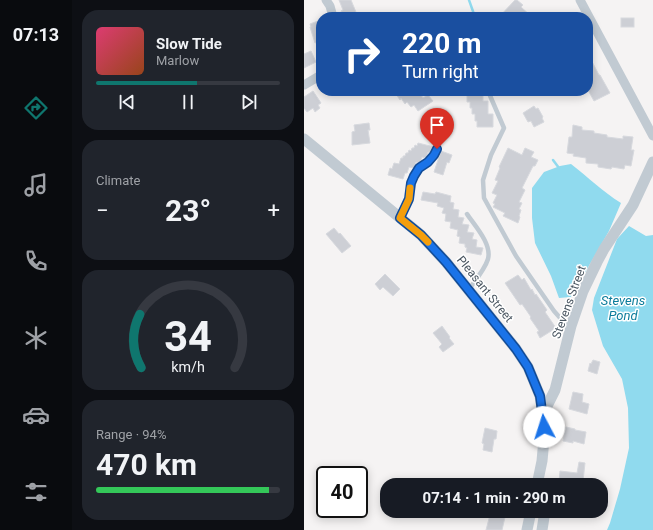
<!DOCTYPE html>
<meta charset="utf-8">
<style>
:root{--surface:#171b24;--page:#20242c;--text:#f1f3f6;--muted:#9ea1a6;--line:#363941;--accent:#0f766e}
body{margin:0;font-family:Roboto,sans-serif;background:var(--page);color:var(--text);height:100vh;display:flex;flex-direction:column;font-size:15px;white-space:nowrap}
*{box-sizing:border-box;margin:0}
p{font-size:13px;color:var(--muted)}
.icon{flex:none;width:22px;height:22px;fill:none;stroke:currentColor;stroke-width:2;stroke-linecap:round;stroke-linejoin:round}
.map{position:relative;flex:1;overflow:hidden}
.drawer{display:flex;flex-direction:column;gap:10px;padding:10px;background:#0d0f14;width:232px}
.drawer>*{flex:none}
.hud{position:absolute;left:12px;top:12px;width:277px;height:84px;border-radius:16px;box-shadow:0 2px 10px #0003;background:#1a4fa0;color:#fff;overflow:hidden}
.speed{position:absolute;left:12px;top:466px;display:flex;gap:8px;font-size:20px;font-weight:700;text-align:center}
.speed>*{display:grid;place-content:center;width:52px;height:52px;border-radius:50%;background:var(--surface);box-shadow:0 2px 10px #0003;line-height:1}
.speed .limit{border:2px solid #111;border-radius:6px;background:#fff;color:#111}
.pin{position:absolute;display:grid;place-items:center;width:34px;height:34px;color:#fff;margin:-41px -17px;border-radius:50% 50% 50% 0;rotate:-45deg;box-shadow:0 0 4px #0007}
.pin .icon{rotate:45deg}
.me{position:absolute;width:44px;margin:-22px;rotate:355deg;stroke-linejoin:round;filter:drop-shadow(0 0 3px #0008)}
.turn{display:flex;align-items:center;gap:14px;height:84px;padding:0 20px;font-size:18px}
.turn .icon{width:52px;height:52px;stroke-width:2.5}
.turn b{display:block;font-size:28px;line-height:34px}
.big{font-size:30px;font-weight:700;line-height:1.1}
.drawer .widget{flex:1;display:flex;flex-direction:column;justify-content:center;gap:6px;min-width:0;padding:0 14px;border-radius:16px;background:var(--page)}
.drawer .dial{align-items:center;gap:0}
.dial svg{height:104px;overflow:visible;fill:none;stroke:var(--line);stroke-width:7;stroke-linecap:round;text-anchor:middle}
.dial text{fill:var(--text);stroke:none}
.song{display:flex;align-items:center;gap:12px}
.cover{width:48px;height:48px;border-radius:6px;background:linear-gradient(135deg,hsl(340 70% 55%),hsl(20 70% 35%))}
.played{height:4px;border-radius:2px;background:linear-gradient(90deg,var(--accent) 55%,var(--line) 55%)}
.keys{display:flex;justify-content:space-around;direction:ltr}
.heat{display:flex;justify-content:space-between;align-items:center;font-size:22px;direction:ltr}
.charge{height:6px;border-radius:3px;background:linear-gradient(90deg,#34c759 94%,var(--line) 0)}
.trip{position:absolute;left:76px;top:478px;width:228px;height:40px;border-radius:16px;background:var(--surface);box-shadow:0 2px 10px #0003;font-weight:700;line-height:40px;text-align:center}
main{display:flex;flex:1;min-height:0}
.dock{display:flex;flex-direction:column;width:72px;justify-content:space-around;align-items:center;background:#090b0e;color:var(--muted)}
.dock .icon{width:28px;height:28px}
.dock .active{color:var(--accent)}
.dock b{font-size:18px;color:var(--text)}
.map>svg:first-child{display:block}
</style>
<main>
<nav class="dock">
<b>07:13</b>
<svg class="icon active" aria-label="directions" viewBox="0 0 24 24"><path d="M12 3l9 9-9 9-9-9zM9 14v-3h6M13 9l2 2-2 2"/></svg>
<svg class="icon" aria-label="music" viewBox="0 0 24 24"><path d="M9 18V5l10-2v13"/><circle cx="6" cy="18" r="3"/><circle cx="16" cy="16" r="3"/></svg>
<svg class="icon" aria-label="phone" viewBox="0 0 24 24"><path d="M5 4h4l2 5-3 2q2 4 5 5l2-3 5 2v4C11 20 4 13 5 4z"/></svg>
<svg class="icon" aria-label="climate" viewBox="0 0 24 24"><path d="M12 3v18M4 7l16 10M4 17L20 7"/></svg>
<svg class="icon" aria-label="car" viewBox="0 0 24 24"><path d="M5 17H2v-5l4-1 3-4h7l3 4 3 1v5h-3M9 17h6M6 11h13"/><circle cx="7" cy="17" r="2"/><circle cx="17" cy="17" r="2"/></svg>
<svg class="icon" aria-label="filters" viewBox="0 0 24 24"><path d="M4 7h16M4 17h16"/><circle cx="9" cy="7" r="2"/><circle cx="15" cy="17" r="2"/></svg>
</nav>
<section class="drawer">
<div class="widget">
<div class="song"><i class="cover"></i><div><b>Slow Tide</b><p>Marlow</p></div></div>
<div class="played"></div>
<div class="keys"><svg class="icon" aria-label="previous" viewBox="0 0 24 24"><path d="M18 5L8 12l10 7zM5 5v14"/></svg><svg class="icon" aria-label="pause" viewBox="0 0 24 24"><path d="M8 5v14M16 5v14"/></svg><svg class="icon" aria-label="next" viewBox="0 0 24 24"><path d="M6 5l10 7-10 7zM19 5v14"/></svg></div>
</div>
<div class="widget"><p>Climate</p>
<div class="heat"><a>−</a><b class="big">23°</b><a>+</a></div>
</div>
<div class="widget dial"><svg viewBox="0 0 100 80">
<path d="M14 69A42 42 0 1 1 86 69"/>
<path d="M14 69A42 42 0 0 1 13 28" stroke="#0f766e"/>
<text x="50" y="56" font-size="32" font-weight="700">34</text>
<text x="50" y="72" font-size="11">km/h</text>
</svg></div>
<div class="widget"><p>Range · 94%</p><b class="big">470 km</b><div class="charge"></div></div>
</section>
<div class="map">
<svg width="349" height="530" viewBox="0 0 349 530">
<rect width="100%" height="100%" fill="#f5f3f3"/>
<!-- water -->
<g fill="#90daee">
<path d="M267,164C284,177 299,192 317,203L305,231L267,297L255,298L247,276L231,243L228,218V188L240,172L256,166Z"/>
<polygon points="325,226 342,236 349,235 349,530 303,530 306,523 316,489 325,448 324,408 318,379 299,346 288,310 290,298 313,239"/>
</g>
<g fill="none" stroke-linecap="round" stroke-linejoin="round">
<!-- stream -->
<g stroke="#90daee" stroke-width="2.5">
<polyline points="165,0 171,17"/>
<polyline points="249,160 255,168"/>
</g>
</g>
<!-- building -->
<g fill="#cdcfd5" stroke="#d7d9de">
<polygon points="35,0 47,0 54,17 39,17 37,11 39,10"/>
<polygon points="211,0 213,0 219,5 217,7 228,17 216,17 213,14 210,17 195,17"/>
<rect x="317" y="18" width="13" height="9"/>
<polygon points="14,21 15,22 17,22 17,41 11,43 6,27 7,27 6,24"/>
<polygon points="7,51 12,62 0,68 0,54"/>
<polygon points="284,54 295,75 296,75 306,93 290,101 284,90"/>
<polygon points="9,91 17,103 14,105 16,108 11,112 9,108 3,112 0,108 0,97"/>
<polygon points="96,91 114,91 119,98 124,95 129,101 114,111 110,105 107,107 103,102 101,104 97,98 96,100 92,94"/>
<polygon points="163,91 179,91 179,101 184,101 184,114 189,114 189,127 173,127 173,121 171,121 171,114 168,114 168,108 166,108 166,102 163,102"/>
<polygon points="230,106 232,109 234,108 239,117 238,118 240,122 230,127 227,121 224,122 219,113"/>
<polygon points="65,123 66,130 64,130 66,143 48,145 48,132 51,131 50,125"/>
<polygon points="269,125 278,127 278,130 290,131 290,133 303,135 303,137 319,139 319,136 329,137 327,150 330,150 327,166 321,165 320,169 308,167 307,169 294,167 294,164 282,163 282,158 269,156 270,154 263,153 265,137 268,137"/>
<polygon points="114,143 130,147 127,153 124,152 122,158 118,157 116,163 112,162 110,168 105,167 103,173 101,173 99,179 84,175 86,168 88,169 90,163 95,164 97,158 99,158 99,156 101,156 102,153 104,153 105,150 107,151 108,148 110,148 111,145 113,146"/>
<polygon points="204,148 218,155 221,148 230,152 227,157 234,160 231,166 229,166 218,188 221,190 215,202 218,203 215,209 217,210 215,216 216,217 214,223 199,216 201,213 189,207 191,204 189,203 193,195 188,193 194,181 191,180 196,168 195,167"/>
<polygon points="137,151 148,155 145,163 143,162 139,175 130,172"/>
<polygon points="119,192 131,194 132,192 147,196 146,202 150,203 149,209 155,210 154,217 160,218 158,224 165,225 163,232 170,233 168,239 173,240 172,247 179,248 177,255 162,252 163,248 161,247 161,244 155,243 156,237 153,236 154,230 146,228 147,222 141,221 142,214 138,213 140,208 133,206 134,203 117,200"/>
<polygon points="30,228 35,234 36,233 47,246 38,253 22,234"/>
<polygon points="81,274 96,289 89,296 79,287 76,290 71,284"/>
<polygon points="214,275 218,280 220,278 227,290 228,289 231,295 232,294 243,310 241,312 252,328 236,338 233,332 235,331 226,318 227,317 218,304 216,305 201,283"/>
<polygon points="138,326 146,337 145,338 150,344 139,352 135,347 138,344 129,333"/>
<polygon points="289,360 296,362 293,374 284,371 286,363 287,364"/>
<polygon points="269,392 279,394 278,402 285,404 283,414 265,409"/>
<polygon points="262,427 271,429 271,430 282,432 280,444 269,441 269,443 259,441"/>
<polygon points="181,428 193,431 192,439 190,439 188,452 179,450 180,444 178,443"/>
<polygon points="275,462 281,463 279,481 274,480 273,485 255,482 256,471 273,473"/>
<polygon points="187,511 194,511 202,513 198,530 182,530"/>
</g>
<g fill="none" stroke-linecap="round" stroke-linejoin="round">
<!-- service -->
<g stroke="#c1cad2" stroke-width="4.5">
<polyline points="184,91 200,128 187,155 179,180 180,198 212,256 250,311 265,328"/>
<path d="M163,214C171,226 188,244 184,259C181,269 171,281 165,289"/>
<polyline points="96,218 105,199 107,183 110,175 115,168 124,162 130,155 133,149"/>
</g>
<!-- minor -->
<g stroke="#c1cad2" stroke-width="9">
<polyline points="22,0 26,6 29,17"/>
<polyline points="276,0 349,136"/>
<polyline points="0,85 17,75"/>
</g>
<!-- tertiary -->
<g stroke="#c1cad2" stroke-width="11">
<polyline points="0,139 117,235 142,262 212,349 224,367 236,396 239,414"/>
<polyline points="233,485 238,461 240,439 239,414 251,390 267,326 279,291 293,262 300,249 329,205 349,162"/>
<polyline points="223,530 227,511"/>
<polyline points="238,530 241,511"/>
</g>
</g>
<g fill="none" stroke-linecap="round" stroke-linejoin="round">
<defs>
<polyline id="route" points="133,149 130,155 124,162 115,168 110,176 107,183 105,199 96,218 117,235 142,262 212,349 224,367 236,396 240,427"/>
</defs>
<!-- route casing -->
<use href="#route" stroke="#114b97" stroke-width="10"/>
<!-- route -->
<use href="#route" stroke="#1a73e8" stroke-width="7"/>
<!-- slow -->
<polyline stroke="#f59e0b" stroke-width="7" points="106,188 105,199 96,218 117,235 124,242"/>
</g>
<g text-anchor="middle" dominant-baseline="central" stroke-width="3" stroke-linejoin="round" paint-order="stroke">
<!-- street labels -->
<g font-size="12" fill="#4a5661" stroke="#fff">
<text transform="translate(181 289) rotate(51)">Pleasant Street</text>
<text transform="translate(265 302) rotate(-70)">Stevens Street</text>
</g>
<!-- water labels -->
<g font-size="13" font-style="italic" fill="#0c7c9b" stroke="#fff">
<text x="319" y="300">Stevens<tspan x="319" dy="15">Pond</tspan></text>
</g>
</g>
</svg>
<div class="speed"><div class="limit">40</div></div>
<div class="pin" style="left:133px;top:149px;background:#d93025"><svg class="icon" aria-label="arrive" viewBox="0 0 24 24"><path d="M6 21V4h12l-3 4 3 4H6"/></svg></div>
<svg class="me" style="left:240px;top:427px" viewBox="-20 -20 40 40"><circle r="19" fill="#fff"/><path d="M0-13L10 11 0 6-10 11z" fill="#1a73e8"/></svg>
<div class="trip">07:14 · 1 min · 290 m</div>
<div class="hud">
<div class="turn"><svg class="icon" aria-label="right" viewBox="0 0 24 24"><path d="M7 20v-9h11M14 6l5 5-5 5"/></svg><div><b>220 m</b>Turn right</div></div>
</div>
</div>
</main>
